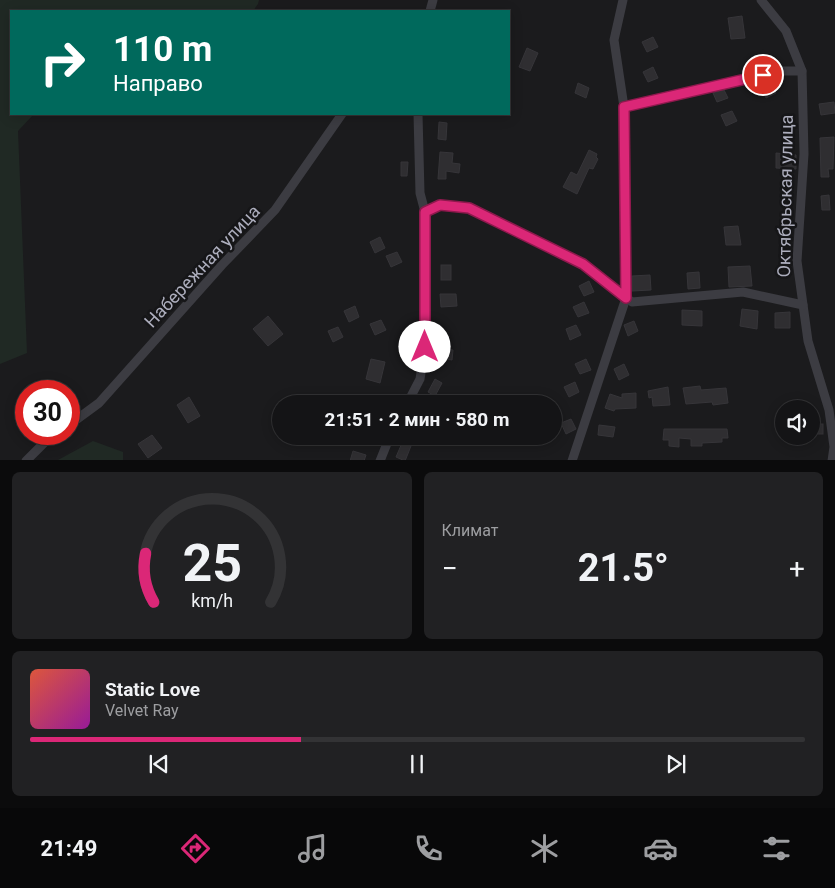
<!DOCTYPE html>
<html lang="ru">
<meta charset="utf-8">
<style>
:root{--surface:#141416;--page:#212123;--text:#f1f3f6;--muted:#9d9ea1;--line:#333335;--accent:#db2777}
body{margin:0;font-family:Roboto,sans-serif;background:var(--page);color:var(--text);height:100vh;display:flex;flex-direction:column;font-size:19px;white-space:nowrap}
*{box-sizing:border-box;margin:0}
p{font-size:16px;color:var(--muted)}
.icon{flex:none;width:28px;height:28px;fill:none;stroke:currentColor;stroke-width:2;stroke-linecap:round;stroke-linejoin:round}
.map{position:relative;height:460px;overflow:hidden}
.sheet{display:flex;flex-direction:column;gap:12px;padding:12px;background:#0b0b0c;flex:1}
.sheet>*{flex:none}
.hud{position:absolute;left:10px;top:10px;width:500px;height:105px;border-radius:0px;box-shadow:0 2px 12px #0003,0 0 0 1px var(--line);background:#00695c;color:#fff;overflow:hidden}
.controls{position:absolute;left:775px;top:400px;display:grid;gap:10px}
.controls a{display:grid;place-items:center;width:45px;height:45px;border-radius:50%;background:var(--surface);box-shadow:0 2px 12px #0003,0 0 0 1px var(--line);font-size:25px}
.speed{position:absolute;left:15px;top:380px;display:flex;gap:10px;font-size:25px;font-weight:700;text-align:center}
.speed>*{display:grid;place-content:center;width:65px;height:65px;border-radius:50%;background:var(--surface);box-shadow:0 2px 12px #0003,0 0 0 1px var(--line);line-height:1}
.speed .limit{border:8px solid #d22;background:#fff;color:#111}
.pin{position:absolute;display:grid;place-items:center;width:42px;height:42px;color:#fff;margin:-21px;border:2px solid #fff;border-radius:50%;box-shadow:0 1px 5px #0007}
.me{position:absolute;width:55px;margin:-28px;rotate:0deg;stroke-linejoin:round;filter:drop-shadow(0 0 4px #0008)}
.turn{display:flex;align-items:center;gap:18px;height:105px;padding:0 20px;font-size:22px}
.turn .icon{width:65px;height:65px;stroke-width:2.5}
.turn b{display:block;font-size:35px;line-height:42px}
.big{font-size:38px;font-weight:700;line-height:1.1}
.sheet .card{flex:1;display:flex;flex-direction:column;justify-content:center;gap:8px;min-width:0;padding:0 18px;border-radius:8px;background:var(--page)}
.sheet .dial{align-items:center;gap:0}
.dial svg{height:130px;overflow:visible;fill:none;stroke:var(--line);stroke-width:7;stroke-linecap:round;text-anchor:middle}
.dial text{fill:var(--text);stroke:none}
.song{display:flex;align-items:center;gap:15px}
.cover{width:60px;height:60px;border-radius:8px;background:linear-gradient(135deg,hsl(10 70% 55%),hsl(300 70% 35%))}
.played{height:5px;border-radius:2px;background:linear-gradient(90deg,var(--accent) 35%,var(--line) 35%)}
.keys{display:flex;justify-content:space-around;direction:ltr}
.heat{display:flex;justify-content:space-between;align-items:center;font-size:28px;direction:ltr}
.sheet .tiles{flex:1;display:grid;gap:12px;grid-template-columns:1fr 1fr}
.card:last-child{grid-column:span 2}
.trip{position:absolute;left:272px;top:395px;width:290px;height:50px;border-radius:25px;background:var(--surface);box-shadow:0 2px 12px #0003,0 0 0 1px var(--line);font-weight:700;line-height:50px;text-align:center}
.dock{display:flex;height:80px;justify-content:space-around;align-items:center;background:#080809;color:var(--muted)}
.dock .icon{width:35px;height:35px}
.dock .active{color:var(--accent)}
.dock b{font-size:22px;color:var(--text)}
.map>svg:first-child{display:block}
</style>
<div class="map">
<svg width="835" height="461" viewBox="0 0 835 461">
<rect width="100%" height="100%" fill="#1b1b1d"/>
<!-- green -->
<g fill="#202924">
<polygon points="0,0 259,0 258,4 253,11 11,11 11,114 34,114 18,131 27,353 0,364"/>
<polygon points="93,441 123,452 123,460 58,460"/>
</g>
<!-- building -->
<g fill="#2f2e31" stroke="#363539">
<polygon points="742,16 745,38 731,39 728,18"/>
<polygon points="653,37 658,47 647,52 642,42"/>
<polygon points="527,48 538,53 530,71 519,67"/>
<polygon points="653,67 658,78 648,82 643,72"/>
<polygon points="578,83 589,88 586,98 575,93"/>
<polygon points="771,83 776,93 766,98 761,87"/>
<polygon points="724,90 728,98 717,102 713,93"/>
<polygon points="834,102 835,113 821,115 819,104"/>
<polygon points="732,111 737,121 726,126 721,115"/>
<polygon points="439,122 447,123 446,140 438,139"/>
<polygon points="834,137 833,169 828,169 829,177 821,177 820,138"/>
<polygon points="589,150 597,154 596,157 598,159 593,169 589,168 577,194 563,187 571,172 577,175"/>
<polygon points="440,152 453,153 452,163 460,164 459,173 446,171 446,179 438,179"/>
<polygon points="776,153 796,155 796,169 776,168"/>
<polygon points="401,162 408,162 407,176 401,176"/>
<polygon points="829,195 830,210 822,210 821,196"/>
<polygon points="738,226 741,245 726,245 724,227"/>
<polygon points="380,237 385,248 375,253 370,242"/>
<polygon points="397,252 402,262 391,267 386,256"/>
<rect x="441" y="265" width="10" height="15"/>
<polygon points="750,266 752,286 729,287 728,267"/>
<polygon points="699,272 700,288 688,289 687,273"/>
<polygon points="650,275 651,290 632,291 632,276"/>
<polygon points="589,281 594,292 584,296 579,286"/>
<polygon points="440,294 456,294 457,306 441,307"/>
<polygon points="584,302 589,313 578,317 573,307"/>
<polygon points="355,306 359,317 349,322 344,311"/>
<polygon points="742,309 758,311 757,329 740,326"/>
<polygon points="682,310 702,311 702,326 682,325"/>
<polygon points="790,312 790,328 775,328 775,313"/>
<polygon points="268,316 283,334 268,346 253,329"/>
<polygon points="381,320 386,330 375,335 370,324"/>
<polygon points="634,321 638,331 628,336 624,325"/>
<polygon points="576,325 581,335 570,340 566,329"/>
<polygon points="338,327 343,337 333,342 328,331"/>
<polygon points="442,348 453,350 452,360 440,358"/>
<polygon points="371,359 385,362 380,383 366,379"/>
<polygon points="586,359 591,370 580,374 575,364"/>
<polygon points="624,364 629,375 619,380 614,369"/>
<polygon points="435,379 442,383 435,396 428,392"/>
<polygon points="575,382 579,392 569,397 564,387"/>
<polygon points="700,386 701,390 726,388 728,403 713,405 712,402 686,404 683,388"/>
<polygon points="668,387 670,405 653,406 652,397 649,398 648,391"/>
<polygon points="636,393 636,408 615,409 614,411 605,408 610,394 622,398 622,394"/>
<polygon points="189,397 200,416 188,423 177,405"/>
<polygon points="571,419 576,429 566,434 561,423"/>
<rect x="811" y="424" width="12" height="10"/>
<polygon points="599,425 615,427 613,437 598,435"/>
<polygon points="664,429 727,429 728,438 722,438 722,442 702,443 702,446 691,446 691,439 679,438 679,447 669,446 669,440 663,440"/>
<polygon points="152,435 162,448 148,458 138,444"/>
<polygon points="402,443 411,446 405,461 396,457"/>
<polygon points="353,451 366,455 364,461 350,461"/>
</g>
<g fill="none" stroke-linecap="round" stroke-linejoin="round">
<!-- street -->
<g stroke="#3c3c42" stroke-width="9">
<polyline points="761,0 786,31 802,71 804,154 797,261 808,341 829,410 834,447 832,461"/>
<polyline points="430,11 433,0"/>
<polyline points="624,107 780,71 802,71"/>
<polyline points="425,212 440,205 469,208 583,264 632,302 743,292 803,305"/>
<polyline points="407,404 420,379 425,347 425,212 420,193 418,114"/>
<polyline points="69,425 99,403 222,265 275,210 342,114"/>
<polyline points="26,461 46,441 56,434"/>
<polyline points="380,461 390,436"/>
<polyline points="572,461 626,298 624,107 614,40 623,0"/>
</g>
</g>
<g fill="none" stroke-linecap="round" stroke-linejoin="round">
<defs>
<polyline id="route" points="425,347 425,212 440,205 469,208 583,264 626,298 624,107 763,75"/>
</defs>
<!-- route casing -->
<use href="#route" stroke="#8e194d" stroke-width="12"/>
<!-- route -->
<use href="#route" stroke="#db2777" stroke-width="9"/>
</g>
<g text-anchor="middle" dominant-baseline="central" stroke-width="5" stroke-linejoin="round" paint-order="stroke">
<!-- street labels -->
<g font-size="18" fill="#adaebd" stroke="#161618">
<text transform="translate(785 196) rotate(-89)">Октябрьская улица</text>
<text transform="translate(202 266) rotate(-47)">Набережная улица</text>
</g>
</g>
</svg>
<div class="controls">
<a><svg class="icon" aria-label="sound" viewBox="0 0 24 24"><path d="M4 9h4l5-4v14l-5-4H4zM17 9q2 3 0 6"/></svg></a>
</div>
<div class="speed"><div class="limit">30</div></div>
<div class="pin" style="left:763px;top:75px;background:#d93025"><svg class="icon" aria-label="arrive" viewBox="0 0 24 24"><path d="M6 21V4h12l-3 4 3 4H6"/></svg></div>
<svg class="me" style="left:425px;top:347px" viewBox="-20 -20 40 40"><circle r="19" fill="#fff"/><path d="M0-13L10 11 0 6-10 11z" fill="#db2777"/></svg>
<div class="trip">21:51 · 2 мин · 580 m</div>
<div class="hud">
<div class="turn"><svg class="icon" aria-label="right" viewBox="0 0 24 24"><path d="M7 20v-9h11M14 6l5 5-5 5"/></svg><div><b>110 m</b>Направо</div></div>
</div>
</div>
<section class="sheet">
<div class="tiles">
<div class="card dial"><svg viewBox="0 0 100 80">
<path d="M14 69A42 42 0 1 1 86 69"/>
<path d="M14 69A42 42 0 0 1 9 39" stroke="#db2777"/>
<text x="50" y="56" font-size="32" font-weight="700">25</text>
<text x="50" y="72" font-size="11">km/h</text>
</svg></div>
<div class="card"><p>Климат</p>
<div class="heat"><a>−</a><b class="big">21.5°</b><a>+</a></div>
</div>
<div class="card">
<div class="song"><i class="cover"></i><div><b>Static Love</b><p>Velvet Ray</p></div></div>
<div class="played"></div>
<div class="keys"><svg class="icon" aria-label="previous" viewBox="0 0 24 24"><path d="M18 5L8 12l10 7zM5 5v14"/></svg><svg class="icon" aria-label="pause" viewBox="0 0 24 24"><path d="M8 5v14M16 5v14"/></svg><svg class="icon" aria-label="next" viewBox="0 0 24 24"><path d="M6 5l10 7-10 7zM19 5v14"/></svg></div>
</div>
</div>
</section>
<nav class="dock">
<b>21:49</b>
<svg class="icon active" aria-label="directions" viewBox="0 0 24 24"><path d="M12 3l9 9-9 9-9-9zM9 14v-3h6M13 9l2 2-2 2"/></svg>
<svg class="icon" aria-label="music" viewBox="0 0 24 24"><path d="M9 18V5l10-2v13"/><circle cx="6" cy="18" r="3"/><circle cx="16" cy="16" r="3"/></svg>
<svg class="icon" aria-label="phone" viewBox="0 0 24 24"><path d="M5 4h4l2 5-3 2q2 4 5 5l2-3 5 2v4C11 20 4 13 5 4z"/></svg>
<svg class="icon" aria-label="climate" viewBox="0 0 24 24"><path d="M12 3v18M4 7l16 10M4 17L20 7"/></svg>
<svg class="icon" aria-label="car" viewBox="0 0 24 24"><path d="M5 17H2v-5l4-1 3-4h7l3 4 3 1v5h-3M9 17h6M6 11h13"/><circle cx="7" cy="17" r="2"/><circle cx="17" cy="17" r="2"/></svg>
<svg class="icon" aria-label="filters" viewBox="0 0 24 24"><path d="M4 7h16M4 17h16"/><circle cx="9" cy="7" r="2"/><circle cx="15" cy="17" r="2"/></svg>
</nav>
